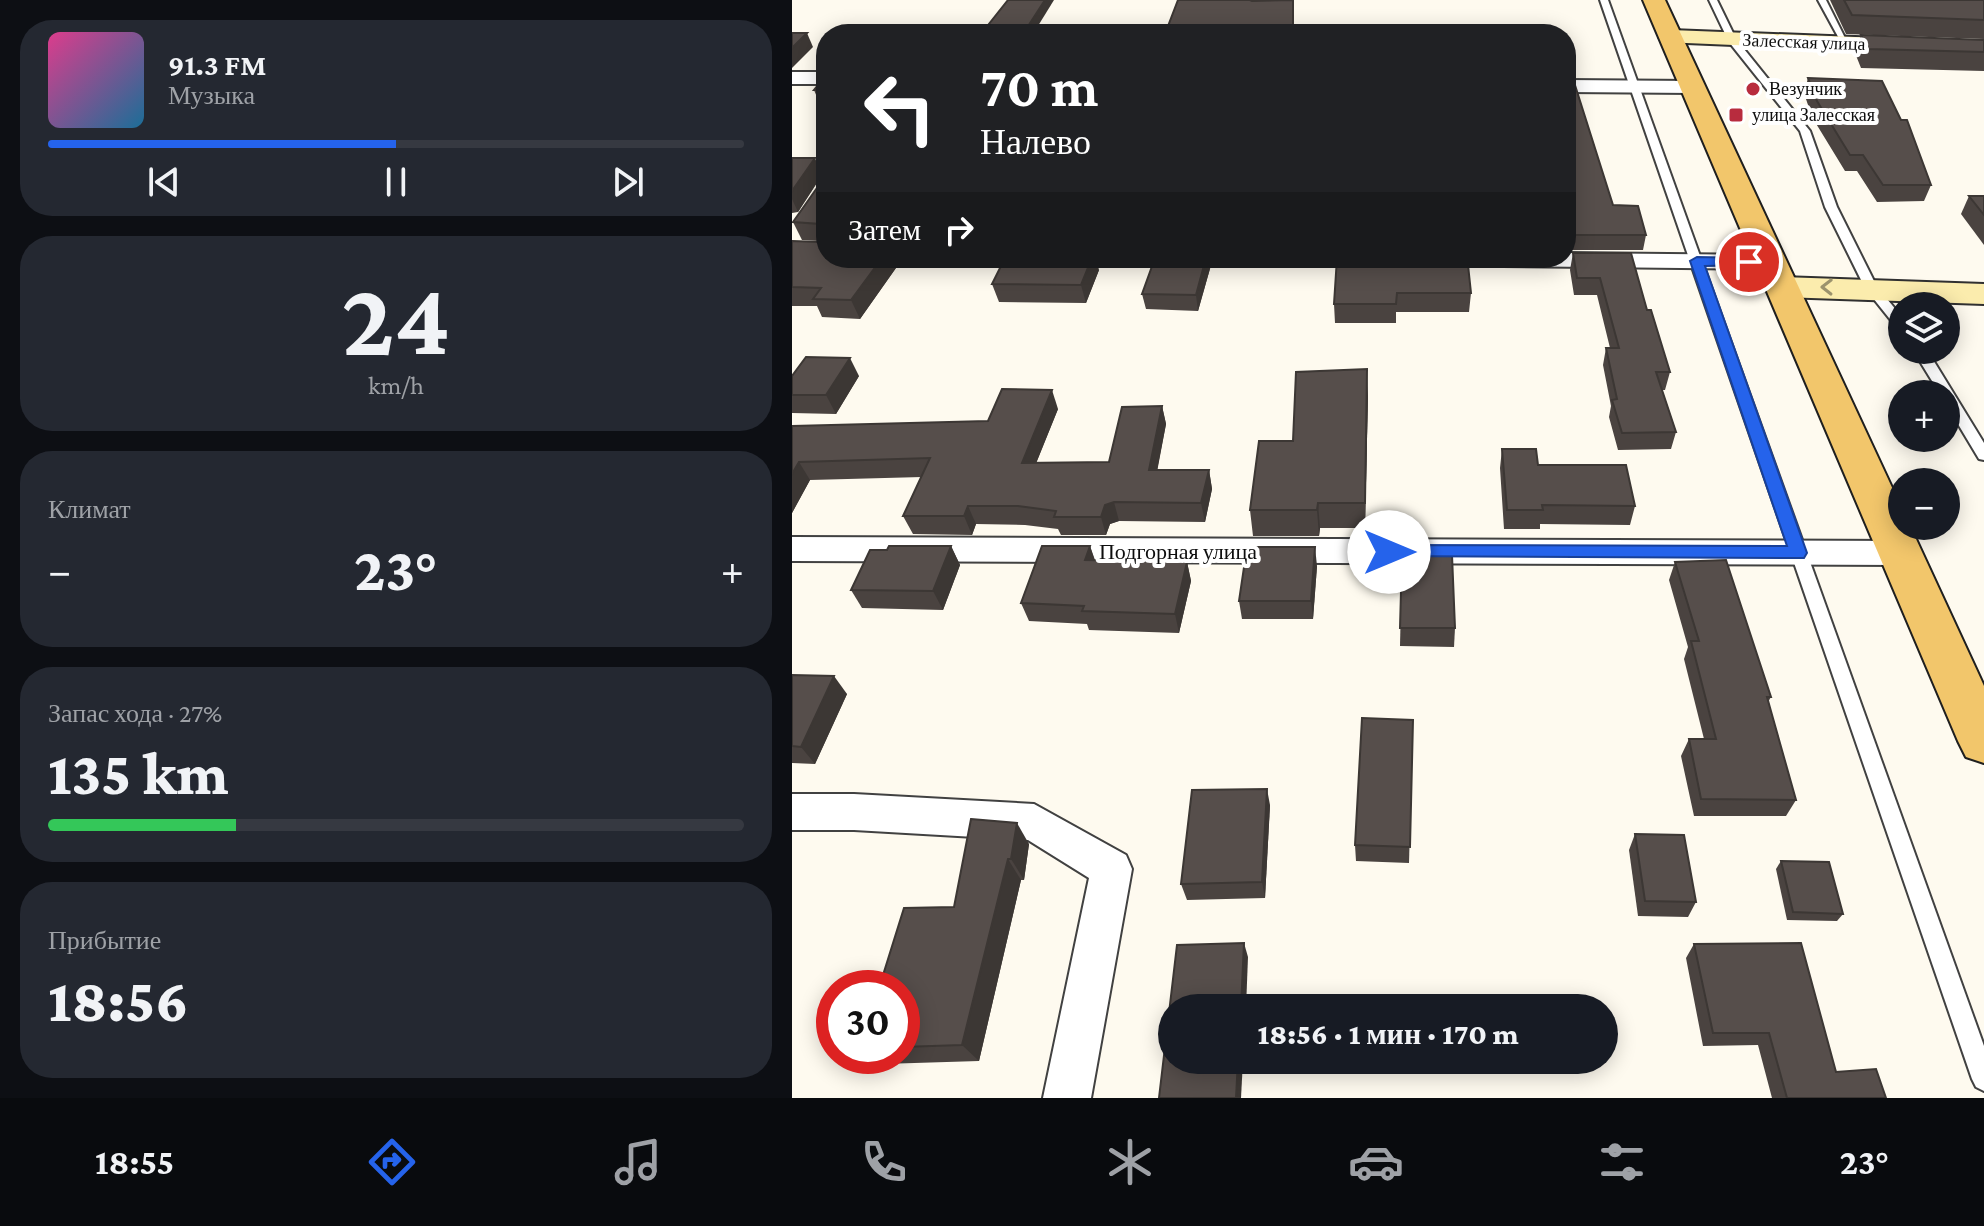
<!DOCTYPE html>
<html lang="ru">
<meta charset="utf-8">
<style>
:root{--surface:#171b24;--page:#242831;--text:#f1f3f6;--muted:#9ea1a6;--line:#363941;--accent:#2563eb}
body{margin:0;font-family:"Crimson Pro",serif;background:var(--page);color:var(--text);height:100vh;display:flex;flex-direction:column;font-size:30px;white-space:nowrap}
*{box-sizing:border-box;margin:0}
p{font-size:26px;color:var(--muted)}
.icon{flex:none;width:44px;height:44px;fill:none;stroke:currentColor;stroke-width:2;stroke-linecap:round;stroke-linejoin:round}
.map{position:relative;flex:1;overflow:hidden}
.side{display:flex;flex-direction:column;gap:20px;padding:20px;background:#0d0f14;width:792px}
.side>*{flex:none}
.banner{position:absolute;left:24px;top:24px;width:760px;height:244px;border-radius:32px;box-shadow:0 4px 20px #0003;background:#202124;color:#fff;overflow:hidden}
.fabs{position:absolute;left:1096px;top:292px;display:grid;gap:16px}
.fabs a{display:grid;place-items:center;width:72px;height:72px;border-radius:50%;background:var(--surface);box-shadow:0 4px 20px #0003;font-size:40px}
.speed{position:absolute;left:24px;top:970px;display:flex;gap:16px;font-size:40px;font-weight:700;text-align:center}
.speed>*{display:grid;place-content:center;width:104px;height:104px;border-radius:50%;background:var(--surface);box-shadow:0 4px 20px #0003;line-height:1}
.speed .limit{border:12px solid #d22;background:#fff;color:#111}
.pin{position:absolute;display:grid;place-items:center;width:68px;height:68px;color:#fff;margin:-34px;border:4px solid #fff;border-radius:50%;box-shadow:0 2px 8px #0007}
.me{position:absolute;width:88px;margin:-44px;rotate:90deg;stroke-linejoin:round;filter:drop-shadow(0 0 6px #0008)}
.turn{display:flex;align-items:center;gap:28px;height:168px;padding:0 32px;font-size:36px}
.turn .icon{width:104px;height:104px;stroke-width:2.5}
.turn b{display:block;font-size:56px;line-height:68px}
.then{display:flex;align-items:center;height:76px;padding:0 32px;background:#0003;gap:16px;font-size:30px}
.big{font-size:60px;font-weight:800;line-height:1.1}
.side .tile{flex:1;display:flex;flex-direction:column;justify-content:center;gap:12px;min-width:0;padding:0 28px;border-radius:32px;background:var(--page)}
.side .dial{align-items:center;gap:0}
.dial b{font-size:104px;line-height:1}
.song{display:flex;align-items:center;gap:24px}
.cover{width:96px;height:96px;border-radius:12px;background:linear-gradient(135deg,hsl(330 70% 55%),hsl(200 70% 35%))}
.played{height:8px;border-radius:4px;background:linear-gradient(90deg,var(--accent) 50%,var(--line) 50%)}
.keys{display:flex;justify-content:space-around;direction:ltr}
.heat{display:flex;justify-content:space-between;align-items:center;font-size:44px;direction:ltr}
.charge{height:12px;border-radius:6px;background:linear-gradient(90deg,#34c759 27%,var(--line) 0)}
.trip{position:absolute;left:366px;top:994px;width:460px;height:80px;border-radius:40px;background:var(--surface);box-shadow:0 4px 20px #0003;font-weight:800;line-height:80px;text-align:center}
.menu{display:flex;height:128px;justify-content:space-around;align-items:center;background:#090b0e;color:var(--muted)}
.menu .icon{width:56px;height:56px}
.menu .on{color:var(--accent)}
.menu b{font-size:36px;color:var(--text)}
main{display:flex;flex:1;min-height:0}
.map>svg:first-child{display:block}
</style>
<main>
<section class="side">
<div class="tile">
<div class="song"><i class="cover"></i><div><b>91.3 FM</b><p>Музыка</p></div></div>
<div class="played"></div>
<div class="keys"><svg class="icon" aria-label="previous" viewBox="0 0 24 24"><path d="M18 5L8 12l10 7zM5 5v14"/></svg><svg class="icon" aria-label="pause" viewBox="0 0 24 24"><path d="M8 5v14M16 5v14"/></svg><svg class="icon" aria-label="next" viewBox="0 0 24 24"><path d="M6 5l10 7-10 7zM19 5v14"/></svg></div>
</div>
<div class="tile dial"><b>24</b><p>km/h</p></div>
<div class="tile"><p>Климат</p>
<div class="heat"><a>−</a><b class="big">23°</b><a>+</a></div>
</div>
<div class="tile"><p>Запас хода · 27%</p><b class="big">135 km</b><div class="charge"></div></div>
<div class="tile"><p>Прибытие</p><b class="big">18:56</b></div>
</section>
<div class="map">
<svg width="1192" height="1098" viewBox="0 0 1192 1098">
<rect width="100%" height="100%" fill="#fefaef"/>
<g fill="none" stroke-linecap="round" stroke-linejoin="round">
<defs>
<g id="lane">
<polygon points="808,0 816,0 1192,1046 1192,1091 1184,1087 1180,1079"/>
<polygon points="917,0 925,0 944,39 1018,131 1045,207 1085,287 1110,317 1110,329 1105,328 1073,288 1033,207 1008,131 937,42"/>
<polygon points="1026,0 1034,0 1057,46 1050,44"/>
<polygon points="1121,350 1135,350 1192,443 1192,460 1187,459 1154,404 1154,394 1148,394"/>
</g>
<g id="street">
<rect x="0" y="72" width="34" height="12"/>
<polygon points="774,80 901,81 910,87 901,93 774,92"/>
<polygon points="774,253 979,255 987,257 991,262 987,267 979,269 617,265 609,263 605,258 774,258"/>
<polygon points="0,537 1109,541 1120,545 1125,553 1120,561 1109,565 0,561"/>
<polygon points="0,794 62,794 242,804 334,855 340,869 299,1098 251,1098 297,878 236,840 62,830 0,830"/>
</g>
<g id="secondary">
<polygon points="879,30 1192,42 1192,56 871,42 867,37 871,32"/>
<polygon points="990,277 1192,284 1192,304 990,297 978,294 973,287 978,280"/>
</g>
<polygon id="primary" points="851,0 873,0 1110,509 1110,526 1118,526 1192,686 1192,763 1174,757 1166,741"/>
</defs>
<!-- lane casing -->
<use href="#lane" stroke="#414141" stroke-width="4"/>
<!-- street casing -->
<use href="#street" stroke="#414141" stroke-width="4"/>
<!-- secondary casing -->
<use href="#secondary" stroke="#303030" stroke-width="4"/>
<!-- primary casing -->
<use href="#primary" stroke="#1f1f1f" stroke-width="4"/>
<!-- lane -->
<use href="#lane" fill="#fff" fill-rule="evenodd"/>
<!-- street -->
<use href="#street" fill="#fff" fill-rule="evenodd"/>
<!-- secondary -->
<use href="#secondary" fill="#fbecad" fill-rule="evenodd"/>
<!-- primary -->
<use href="#primary" fill="#f2c66b" fill-rule="evenodd"/>
</g>
<!-- wall -->
<g fill="#4a4340">
<polygon points="1038,0 1192,0 1192,39 1054,34"/>
<polygon points="1069,35 1192,40 1192,71 1069,68 1063,53"/>
<polygon points="34,75 34,102 27,102 22,90"/>
<polygon points="1016,78 1139,185 1132,201 1085,202 1065,171 1053,171 1020,117 1012,93"/>
<polygon points="774,79 821,205 854,235 851,250 775,250 774,243"/>
<polygon points="0,158 30,175 6,212 0,213"/>
<polygon points="32,178 111,258 68,319 30,317 25,306 0,306 0,241 28,241 10,240 1,222"/>
<polygon points="1177,196 1192,196 1192,245 1169,214"/>
<polygon points="781,253 855,310 878,372 873,390 870,390 884,432 879,449 826,450 817,417 819,406 811,365 814,348 818,348 805,295 782,295 778,270"/>
<polygon points="421,258 406,311 354,309 350,294"/>
<polygon points="592,263 679,293 677,312 604,312 604,323 543,323 542,304"/>
<polygon points="307,270 294,303 207,302 200,284"/>
<polygon points="0,376 67,376 44,414 0,413"/>
<polygon points="576,395 573,528 528,528 527,536 461,536 458,510 501,441"/>
<polygon points="370,406 374,424 365,470 417,470 420,489 413,522 327,521 318,524 314,535 269,535 266,529 233,525 184,524 180,535 121,534 111,516 130,477 18,480 0,513 0,426 196,421 266,409 244,463 317,462"/>
<polygon points="710,449 843,506 838,525 748,524 748,529 712,529 708,468"/>
<polygon points="159,546 168,565 151,610 70,608 59,590 95,550"/>
<polygon points="298,546 303,560 395,562 399,581 387,633 297,630 295,624 237,621 229,603"/>
<polygon points="610,555 663,628 662,647 608,646"/>
<polygon points="883,562 979,697 976,702 1004,800 994,816 902,816 889,756 897,739 912,739 892,659 896,647 877,580"/>
<polygon points="525,566 521,619 450,619 447,601"/>
<polygon points="0,675 55,694 23,764 0,763"/>
<polygon points="621,720 617,863 564,861 563,845"/>
<polygon points="478,805 473,898 395,900 389,884"/>
<polygon points="179,819 237,844 232,880 229,880 187,1061 90,1064 80,1056 110,1056 110,988 162,907"/>
<polygon points="843,834 904,902 896,917 846,916 837,850"/>
<polygon points="989,861 1051,914 1045,921 995,920 984,869"/>
<polygon points="902,944 1044,1072 1094,1098 980,1098 966,1045 911,1046 894,958"/>
</g>
<!-- shaded-wall -->
<g fill="#3c3734">
<polygon points="253,0 262,0 241,34 231,34"/>
<polygon points="15,33 21,47 0,68 0,48"/>
<polygon points="777,64 775,77 774,78 774,66"/>
<polygon points="23,158 30,175 6,212 0,199 0,191"/>
<polygon points="90,258 111,258 68,319 59,300"/>
<polygon points="300,258 304,258 307,270 294,303 289,285"/>
<polygon points="414,258 421,258 406,311 404,295"/>
<polygon points="58,358 67,376 44,414 34,395"/>
<polygon points="575,369 576,395 573,528 573,503"/>
<polygon points="260,390 266,409 237,481 230,463"/>
<polygon points="370,406 374,424 362,488 357,470"/>
<polygon points="7,462 18,480 0,513 0,474"/>
<polygon points="417,470 420,489 413,522 409,503"/>
<polygon points="322,502 327,521 318,524 314,535 309,517 313,505"/>
<polygon points="526,503 528,528 527,536 525,510"/>
<polygon points="176,506 184,524 180,535 172,516"/>
<polygon points="159,546 168,565 151,610 141,591"/>
<polygon points="298,546 304,565 293,560"/>
<polygon points="523,547 525,566 521,619 519,601"/>
<polygon points="395,562 399,581 387,633 383,614"/>
<polygon points="42,676 55,694 23,764 9,747"/>
<polygon points="475,789 478,805 473,898 470,882"/>
<polygon points="225,823 237,844 232,880 219,859"/>
<polygon points="216,859 229,880 187,1061 170,1045"/>
<polygon points="452,943 456,957 454,1008 449,1008"/>
<polygon points="446,1060 451,1060 449,1098 444,1098"/>
</g>
<!-- building -->
<g fill="#564e4b" stroke="#3c3734" stroke-width="2">
<polygon points="216,0 253,0 231,34 189,34"/>
<polygon points="386,0 458,0 460,1 501,0 501,34 373,34"/>
<polygon points="1052,0 1192,0 1192,20 1060,15"/>
<rect x="621" y="29" width="46" height="5"/>
<polygon points="0,33 15,33 0,48"/>
<polygon points="1069,35 1192,40 1192,52 1076,49"/>
<polygon points="34,75 34,90 22,90"/>
<polygon points="1016,78 1090,81 1109,120 1115,120 1139,185 1091,185 1071,155 1058,155 1025,101"/>
<polygon points="774,79 782,82 821,205 846,206 854,235 777,235 774,215"/>
<polygon points="0,158 23,158 0,191"/>
<polygon points="32,178 34,178 34,258 90,258 59,300 21,299 29,288 0,287 0,241 28,242 28,224 1,222"/>
<polygon points="1177,196 1192,196 1192,215"/>
<polygon points="781,253 839,253 855,310 859,310 878,372 864,372 884,432 830,433 820,400 825,399 814,348 827,348 808,278 785,278"/>
<polygon points="213,258 300,258 289,285 200,284"/>
<polygon points="363,258 414,258 404,295 350,294"/>
<polygon points="545,258 592,258 592,263 676,265 679,293 605,293 604,304 542,304"/>
<polygon points="14,357 58,358 34,395 0,395 0,376"/>
<polygon points="575,369 573,503 526,503 525,510 458,510 467,441 501,441 504,372"/>
<polygon points="210,389 260,390 230,463 317,462 330,407 370,406 357,470 417,470 409,503 322,502 313,505 309,517 262,517 264,511 226,506 176,506 172,516 111,516 138,458 7,462 0,474 0,426 196,421"/>
<polygon points="710,449 744,449 746,465 834,465 843,506 750,505 751,510 715,510"/>
<polygon points="97,546 159,546 141,591 59,590 78,550 95,550"/>
<polygon points="250,546 298,546 293,560 395,562 383,614 290,611 292,606 229,603"/>
<polygon points="455,547 523,547 519,601 447,601"/>
<polygon points="610,555 660,555 663,628 608,628"/>
<polygon points="934,560 979,697 975,697 1004,800 909,799 897,739 924,739 899,641 907,641 883,562"/>
<polygon points="0,675 42,676 9,747 0,746"/>
<polygon points="570,718 621,720 618,847 563,845"/>
<polygon points="475,789 470,882 389,884 400,790"/>
<polygon points="179,819 225,823 219,859 216,859 170,1045 110,1047 110,988 87,988 112,908 162,907"/>
<polygon points="843,834 892,835 904,902 853,901"/>
<polygon points="989,861 1037,862 1051,914 1001,912"/>
<polygon points="452,943 449,1008 380,1008 380,1060 446,1060 444,1098 367,1098 385,945"/>
<polygon points="1009,943 1044,1072 1084,1069 1094,1098 995,1098 977,1033 921,1033 902,944"/>
</g>
<!-- one-way arrows -->
<defs><path id="oneway-chevron" d="M-2-3.5L2.5 0L-2 3.5" fill="none" stroke-width="1.6" stroke-linecap="round" stroke-linejoin="round" transform="scale(2)"/></defs>
<use stroke="#9c936d" href="#oneway-chevron" transform="translate(1035 287) rotate(-179)"/>
<!-- route -->
<polygon fill="#2563eb" stroke="#184099" stroke-width="2" points="957,258 964,262 962,265 913,266 1015,553 1012,558 591,556 588,552 591,547 597,545 995,546 898,261 905,257"/>
<!-- markers -->
<g fill="#b82c3e" stroke="#fff" stroke-width="3">
<circle cx="961" cy="89" r="8"/>
<rect x="936" y="107" width="16" height="16" rx="4"/>
</g>
<g text-anchor="middle" dominant-baseline="central" stroke-width="8" stroke-linejoin="round" paint-order="stroke">
<!-- far-street labels -->
<g font-size="18" fill="#0e0e0e" stroke="#fff">
<text transform="translate(1012 42) rotate(2)">Залесская улица</text>
</g>
<!-- far-poi labels -->
<g font-size="18" fill="#0e0e0e" stroke="#fff" text-anchor="start">
<text x="977" y="89">Везунчик</text>
<text x="960" y="115">улица Залесская</text>
</g>
<!-- street labels -->
<g font-size="22" fill="#0e0e0e" stroke="#fff">
<text x="386" y="551">Подгорная улица</text>
</g>
</g>
</svg>
<div class="fabs">
<a><svg class="icon" aria-label="layers" viewBox="0 0 24 24"><path d="M12 4l9 5-9 5-9-5zM3 14l9 5 9-5"/></svg></a>
<a>+</a>
<a>−</a>
</div>
<div class="speed"><div class="limit">30</div></div>
<div class="pin" style="left:957px;top:262px;background:#d93025"><svg class="icon" aria-label="arrive" viewBox="0 0 24 24"><path d="M6 21V4h12l-3 4 3 4H6"/></svg></div>
<svg class="me" style="left:597px;top:552px" viewBox="-20 -20 40 40"><circle r="19" fill="#fff"/><path d="M0-13L10 11 0 6-10 11z" fill="#2563eb"/></svg>
<div class="trip">18:56 · 1 мин · 170 m</div>
<div class="banner">
<div class="turn"><svg class="icon" aria-label="left" viewBox="0 0 24 24"><path d="M17 20v-9H6M10 6l-5 5 5 5"/></svg><div><b>70 m</b>Налево</div></div>
<div class="then">Затем<svg class="icon" aria-label="right" viewBox="0 0 24 24"><path d="M7 20v-9h11M14 6l5 5-5 5"/></svg></div>
</div>
</div>
</main>
<nav class="menu">
<b>18:55</b>
<svg class="icon on" aria-label="directions" viewBox="0 0 24 24"><path d="M12 3l9 9-9 9-9-9zM9 14v-3h6M13 9l2 2-2 2"/></svg>
<svg class="icon" aria-label="music" viewBox="0 0 24 24"><path d="M9 18V5l10-2v13"/><circle cx="6" cy="18" r="3"/><circle cx="16" cy="16" r="3"/></svg>
<svg class="icon" aria-label="phone" viewBox="0 0 24 24"><path d="M5 4h4l2 5-3 2q2 4 5 5l2-3 5 2v4C11 20 4 13 5 4z"/></svg>
<svg class="icon" aria-label="climate" viewBox="0 0 24 24"><path d="M12 3v18M4 7l16 10M4 17L20 7"/></svg>
<svg class="icon" aria-label="car" viewBox="0 0 24 24"><path d="M5 17H2v-5l4-1 3-4h7l3 4 3 1v5h-3M9 17h6M6 11h13"/><circle cx="7" cy="17" r="2"/><circle cx="17" cy="17" r="2"/></svg>
<svg class="icon" aria-label="filters" viewBox="0 0 24 24"><path d="M4 7h16M4 17h16"/><circle cx="9" cy="7" r="2"/><circle cx="15" cy="17" r="2"/></svg>
<b>23°</b>
</nav>
